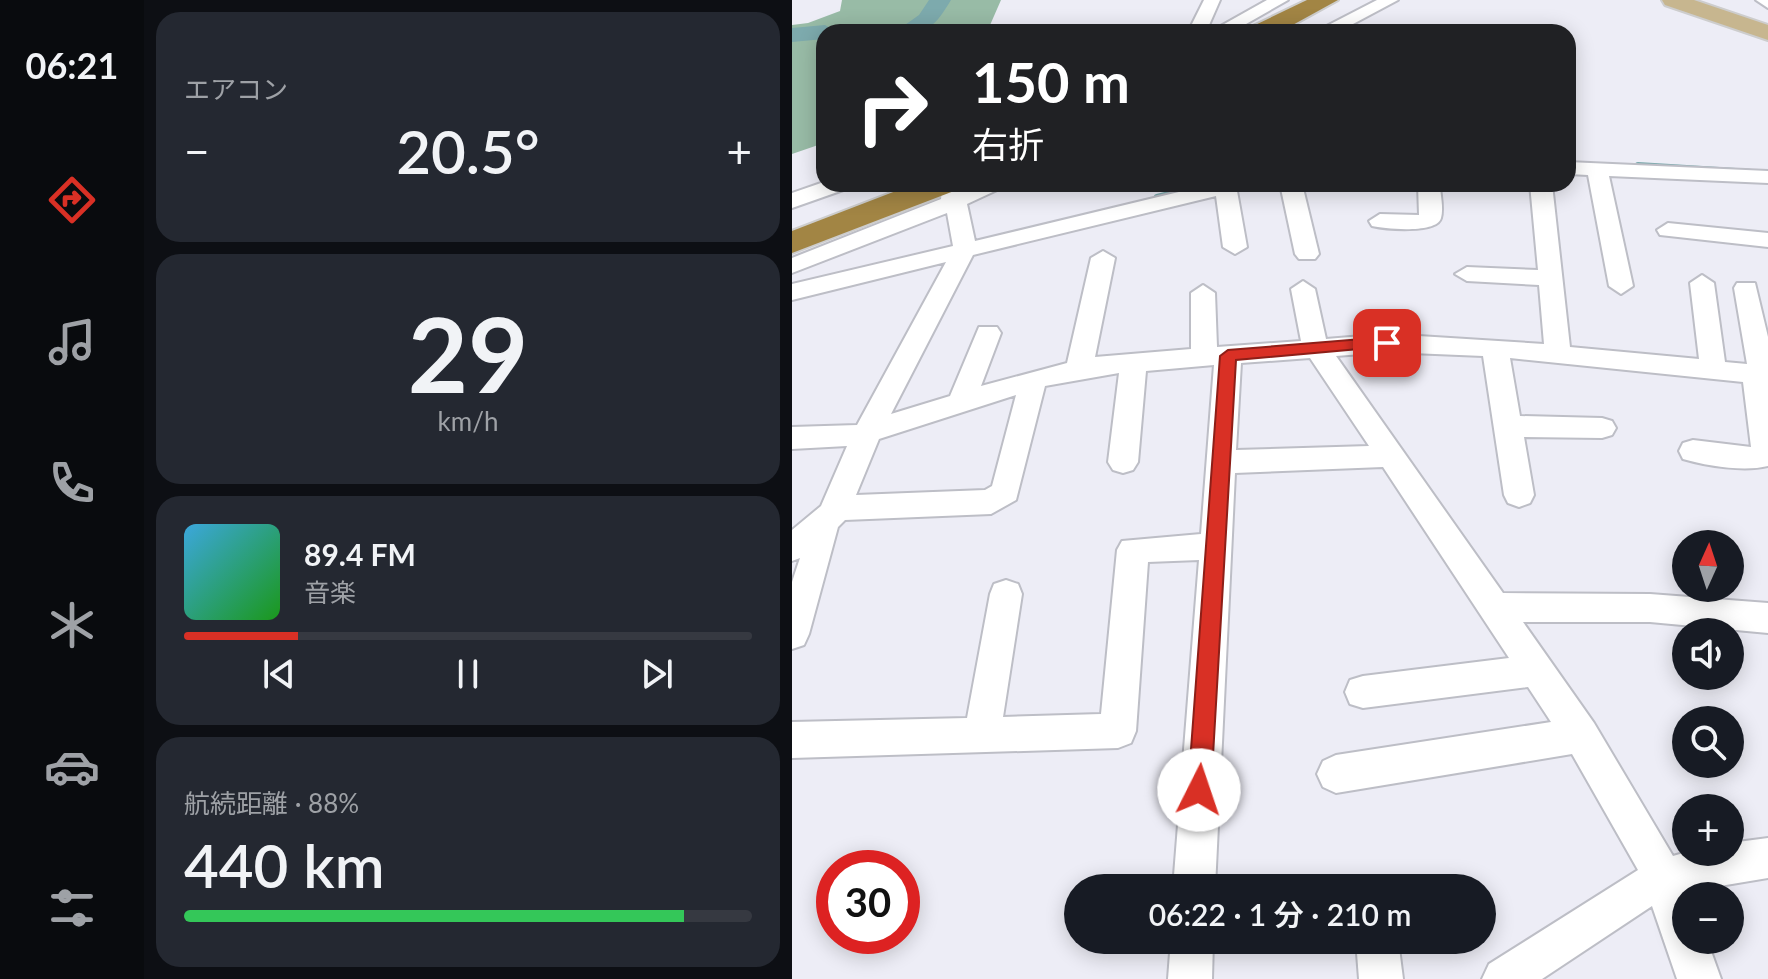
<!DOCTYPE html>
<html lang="ja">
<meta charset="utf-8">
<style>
:root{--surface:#171b24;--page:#242831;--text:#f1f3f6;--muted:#9ea1a6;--line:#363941;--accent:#d93025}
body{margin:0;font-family:Lato,"Noto Sans JP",sans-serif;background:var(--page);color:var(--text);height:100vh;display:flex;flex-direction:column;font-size:30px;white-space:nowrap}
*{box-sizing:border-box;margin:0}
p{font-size:26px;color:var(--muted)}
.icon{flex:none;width:44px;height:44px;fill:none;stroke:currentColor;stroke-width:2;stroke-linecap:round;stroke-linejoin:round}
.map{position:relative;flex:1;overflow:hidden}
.drawer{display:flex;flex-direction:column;gap:12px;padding:12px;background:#0d0f14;width:648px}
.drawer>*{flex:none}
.top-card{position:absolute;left:24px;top:24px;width:760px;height:168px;border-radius:24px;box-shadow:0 4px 20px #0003;background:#202124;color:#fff;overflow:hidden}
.needle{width:52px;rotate:3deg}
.buttons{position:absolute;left:880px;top:530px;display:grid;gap:16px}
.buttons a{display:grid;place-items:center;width:72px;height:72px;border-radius:50%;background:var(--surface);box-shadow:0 4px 20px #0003;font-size:40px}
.speed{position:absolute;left:24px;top:850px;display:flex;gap:16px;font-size:40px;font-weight:700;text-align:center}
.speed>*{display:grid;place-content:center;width:104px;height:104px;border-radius:50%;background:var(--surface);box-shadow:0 4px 20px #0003;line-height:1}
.speed .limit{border:12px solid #d22;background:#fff;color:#111}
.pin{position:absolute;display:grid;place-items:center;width:68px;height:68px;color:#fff;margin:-34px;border-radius:16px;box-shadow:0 4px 12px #0006}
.me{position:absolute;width:88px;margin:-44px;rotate:4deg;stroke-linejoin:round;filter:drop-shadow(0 0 6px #0008)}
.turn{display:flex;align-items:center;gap:28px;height:168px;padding:0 24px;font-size:36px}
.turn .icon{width:104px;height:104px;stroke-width:2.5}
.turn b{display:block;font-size:56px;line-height:68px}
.big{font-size:60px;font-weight:600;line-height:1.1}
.drawer .card{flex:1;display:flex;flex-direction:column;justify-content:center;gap:12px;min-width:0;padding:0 28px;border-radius:24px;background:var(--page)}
.drawer .dial{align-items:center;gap:0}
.dial b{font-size:104px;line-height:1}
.song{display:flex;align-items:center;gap:24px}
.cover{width:96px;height:96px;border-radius:12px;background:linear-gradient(135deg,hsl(200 70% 55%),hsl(120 70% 35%))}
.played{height:8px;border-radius:4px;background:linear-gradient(90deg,var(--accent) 20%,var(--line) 20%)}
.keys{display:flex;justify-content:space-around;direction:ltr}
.heat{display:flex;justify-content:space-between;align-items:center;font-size:44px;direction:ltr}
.charge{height:12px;border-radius:6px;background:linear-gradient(90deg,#34c759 88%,var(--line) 0)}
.trip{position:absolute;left:272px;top:874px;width:432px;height:80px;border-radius:40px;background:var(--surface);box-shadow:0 4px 20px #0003;font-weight:600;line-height:80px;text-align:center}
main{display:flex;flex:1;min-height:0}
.tab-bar{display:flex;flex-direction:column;width:144px;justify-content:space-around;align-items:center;background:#090b0e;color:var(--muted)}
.tab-bar .icon{width:56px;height:56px}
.tab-bar .active{color:var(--accent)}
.tab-bar b{font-size:36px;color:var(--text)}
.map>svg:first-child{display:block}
</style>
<main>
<nav class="tab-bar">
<b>06:21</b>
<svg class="icon active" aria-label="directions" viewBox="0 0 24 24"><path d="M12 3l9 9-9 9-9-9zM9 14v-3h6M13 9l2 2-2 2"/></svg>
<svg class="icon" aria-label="music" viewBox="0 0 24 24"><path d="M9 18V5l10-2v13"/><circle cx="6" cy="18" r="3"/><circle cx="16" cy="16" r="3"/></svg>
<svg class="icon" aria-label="phone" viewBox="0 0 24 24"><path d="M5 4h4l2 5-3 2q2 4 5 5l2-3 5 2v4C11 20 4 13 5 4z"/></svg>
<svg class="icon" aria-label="climate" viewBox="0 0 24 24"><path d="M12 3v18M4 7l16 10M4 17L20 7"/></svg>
<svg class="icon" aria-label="car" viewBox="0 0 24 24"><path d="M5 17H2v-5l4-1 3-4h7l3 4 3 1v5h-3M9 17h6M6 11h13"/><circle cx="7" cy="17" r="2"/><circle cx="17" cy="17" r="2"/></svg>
<svg class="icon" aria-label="filters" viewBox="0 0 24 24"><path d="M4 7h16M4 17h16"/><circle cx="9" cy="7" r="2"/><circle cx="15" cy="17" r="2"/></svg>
</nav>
<section class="drawer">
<div class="card"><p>エアコン</p>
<div class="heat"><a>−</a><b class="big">20.5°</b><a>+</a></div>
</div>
<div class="card dial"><b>29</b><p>km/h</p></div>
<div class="card">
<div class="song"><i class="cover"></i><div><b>89.4 FM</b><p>音楽</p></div></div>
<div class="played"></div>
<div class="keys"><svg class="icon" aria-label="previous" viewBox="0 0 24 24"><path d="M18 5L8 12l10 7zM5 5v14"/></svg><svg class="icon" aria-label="pause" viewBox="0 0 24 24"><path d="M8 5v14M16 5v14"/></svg><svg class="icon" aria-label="next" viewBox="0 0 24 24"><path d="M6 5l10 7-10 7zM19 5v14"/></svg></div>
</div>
<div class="card"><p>航続距離 · 88%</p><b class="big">440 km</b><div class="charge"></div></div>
</section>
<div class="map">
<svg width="976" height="979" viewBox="0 0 976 979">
<rect width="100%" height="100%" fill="#ededf6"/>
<!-- forest -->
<polygon fill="#98bba6" points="50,0 209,0 195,32 32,32 32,143 0,154 0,25 16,23 48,11"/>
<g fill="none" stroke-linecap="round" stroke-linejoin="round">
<!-- stream -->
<g stroke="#7daaad" stroke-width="6">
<polyline points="846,165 976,173"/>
<polyline points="365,197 417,184"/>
</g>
<!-- river -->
<g fill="#7daaad" fill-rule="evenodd">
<path d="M137,0H159C141,29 138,32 103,32L127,15Z"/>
<polygon points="33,25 45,32 32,32 32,39 0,42 0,28"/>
</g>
<defs>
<g id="minor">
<polygon points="412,0 428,0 414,32 396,32"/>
<polygon points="475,0 496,0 440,32 418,32"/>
<polygon points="585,0 606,0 546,32 523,32"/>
<polygon points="964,0 976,0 976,8"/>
<polygon points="776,162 976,171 976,183 817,176 841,286 829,294 817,286 796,175 776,174"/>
<polygon points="32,182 57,184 54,189 0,208 0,193"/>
<path d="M188,184H218L175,204L183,241L420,184H458L445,191L455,247L443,254L431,247L424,196L181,255L99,414L158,396L187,327H205L209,333L189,386L275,363L299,258L311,251L323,258L303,357L399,349V293L411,285L423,293L425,347L509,341L499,289L511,281L523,289L534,339L595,334L752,344L747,285L675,281L663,274L675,267L746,270L738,184H760L778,347L907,359L898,283L910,275L922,283L933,362L955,364L942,288L945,283H963L976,337V466C952,472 915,466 891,459L887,451L891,443L901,440L959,447L951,382L718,358L728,416L810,418L820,421L824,428L820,435L810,438L732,437L742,495L738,503L727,507L716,503L712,495L691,356L595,352L544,356L711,593L858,594L976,603V633L858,622H731L802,723L881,856L895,852H938V843L976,838V878L910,889L894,896V940H915L929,979H885L860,906L750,979H690L697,964L846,870L780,754L544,793L531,787L525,774L531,761L544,755L759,722L736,687L571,708L558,704L553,692L558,680L571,676L717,658L591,467L443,473L423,888H381L407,560L356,562L344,731L339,743L326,748L0,758V722L175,718L198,594L202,584L214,580L226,584L230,594L211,717L309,714L325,550L330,541L409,534L422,365L354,371L346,462L341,470L331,473L321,470L316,462L327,373L253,386L224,500L199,514L53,520L46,527L17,634L12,645L0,649V582L8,558L0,561V530L29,506L55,446L0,449V427L65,425L154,262L0,300V284L161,246L155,213L0,273V258L149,199L150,191L167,192ZM518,358L577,446L444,450L449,363ZM224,395L200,486L193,490L64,495L87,439Z"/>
<polygon points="488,184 510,184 527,254 523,259 507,259 503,254"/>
<path d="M626,184H648C648,194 652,208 649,218C645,234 593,229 580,226L577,221L588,214L627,215Z"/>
<polygon points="876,223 976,233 976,247 868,235 865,230"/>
<polygon points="379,940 421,940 420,979 376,979"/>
<polygon points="564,940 606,940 611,979 567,979"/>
</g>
<polygon id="major" points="870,0 902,0 976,25 976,40 873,5"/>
<g id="highway">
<polygon points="515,0 546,0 488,32 455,32 459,27"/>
<polygon points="122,184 167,184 162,191 0,253 0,231"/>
</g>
</defs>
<!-- minor casing -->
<use href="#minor" stroke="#bdbec6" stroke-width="4"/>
<!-- major casing -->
<use href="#major" stroke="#cdcdcd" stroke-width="4"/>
<!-- highway casing -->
<use href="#highway" stroke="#cdcdcd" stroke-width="4"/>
<!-- minor -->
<use href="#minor" fill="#fff" fill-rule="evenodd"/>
<!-- major -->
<use href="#major" fill="#c7b68f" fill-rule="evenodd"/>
<!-- highway -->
<use href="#highway" fill="#a28544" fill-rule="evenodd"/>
</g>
<!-- route -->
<polygon fill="#d93025" stroke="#8d1f18" stroke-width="2" points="595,337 600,339 600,346 444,360 419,790 416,798 407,802 399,798 396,790 428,356 436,350"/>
</svg>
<div class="buttons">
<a><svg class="needle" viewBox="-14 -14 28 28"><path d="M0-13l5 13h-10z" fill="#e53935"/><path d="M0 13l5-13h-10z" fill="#9ea1a6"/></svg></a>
<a><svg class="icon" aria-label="sound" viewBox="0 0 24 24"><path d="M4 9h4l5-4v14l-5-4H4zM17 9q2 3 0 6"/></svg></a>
<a><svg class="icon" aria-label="search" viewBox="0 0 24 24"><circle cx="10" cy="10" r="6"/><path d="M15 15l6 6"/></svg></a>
<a>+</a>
<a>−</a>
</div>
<div class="speed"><div class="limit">30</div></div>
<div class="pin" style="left:595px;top:343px;background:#d93025"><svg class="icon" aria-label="arrive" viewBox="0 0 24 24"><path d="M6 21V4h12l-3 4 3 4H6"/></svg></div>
<svg class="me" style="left:407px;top:790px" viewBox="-20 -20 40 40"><circle r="19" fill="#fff"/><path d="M0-13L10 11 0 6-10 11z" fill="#d93025"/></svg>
<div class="trip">06:22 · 1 分 · 210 m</div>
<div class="top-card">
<div class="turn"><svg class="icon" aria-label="right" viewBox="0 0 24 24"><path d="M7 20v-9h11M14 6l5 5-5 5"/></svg><div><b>150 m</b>右折</div></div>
</div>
</div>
</main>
